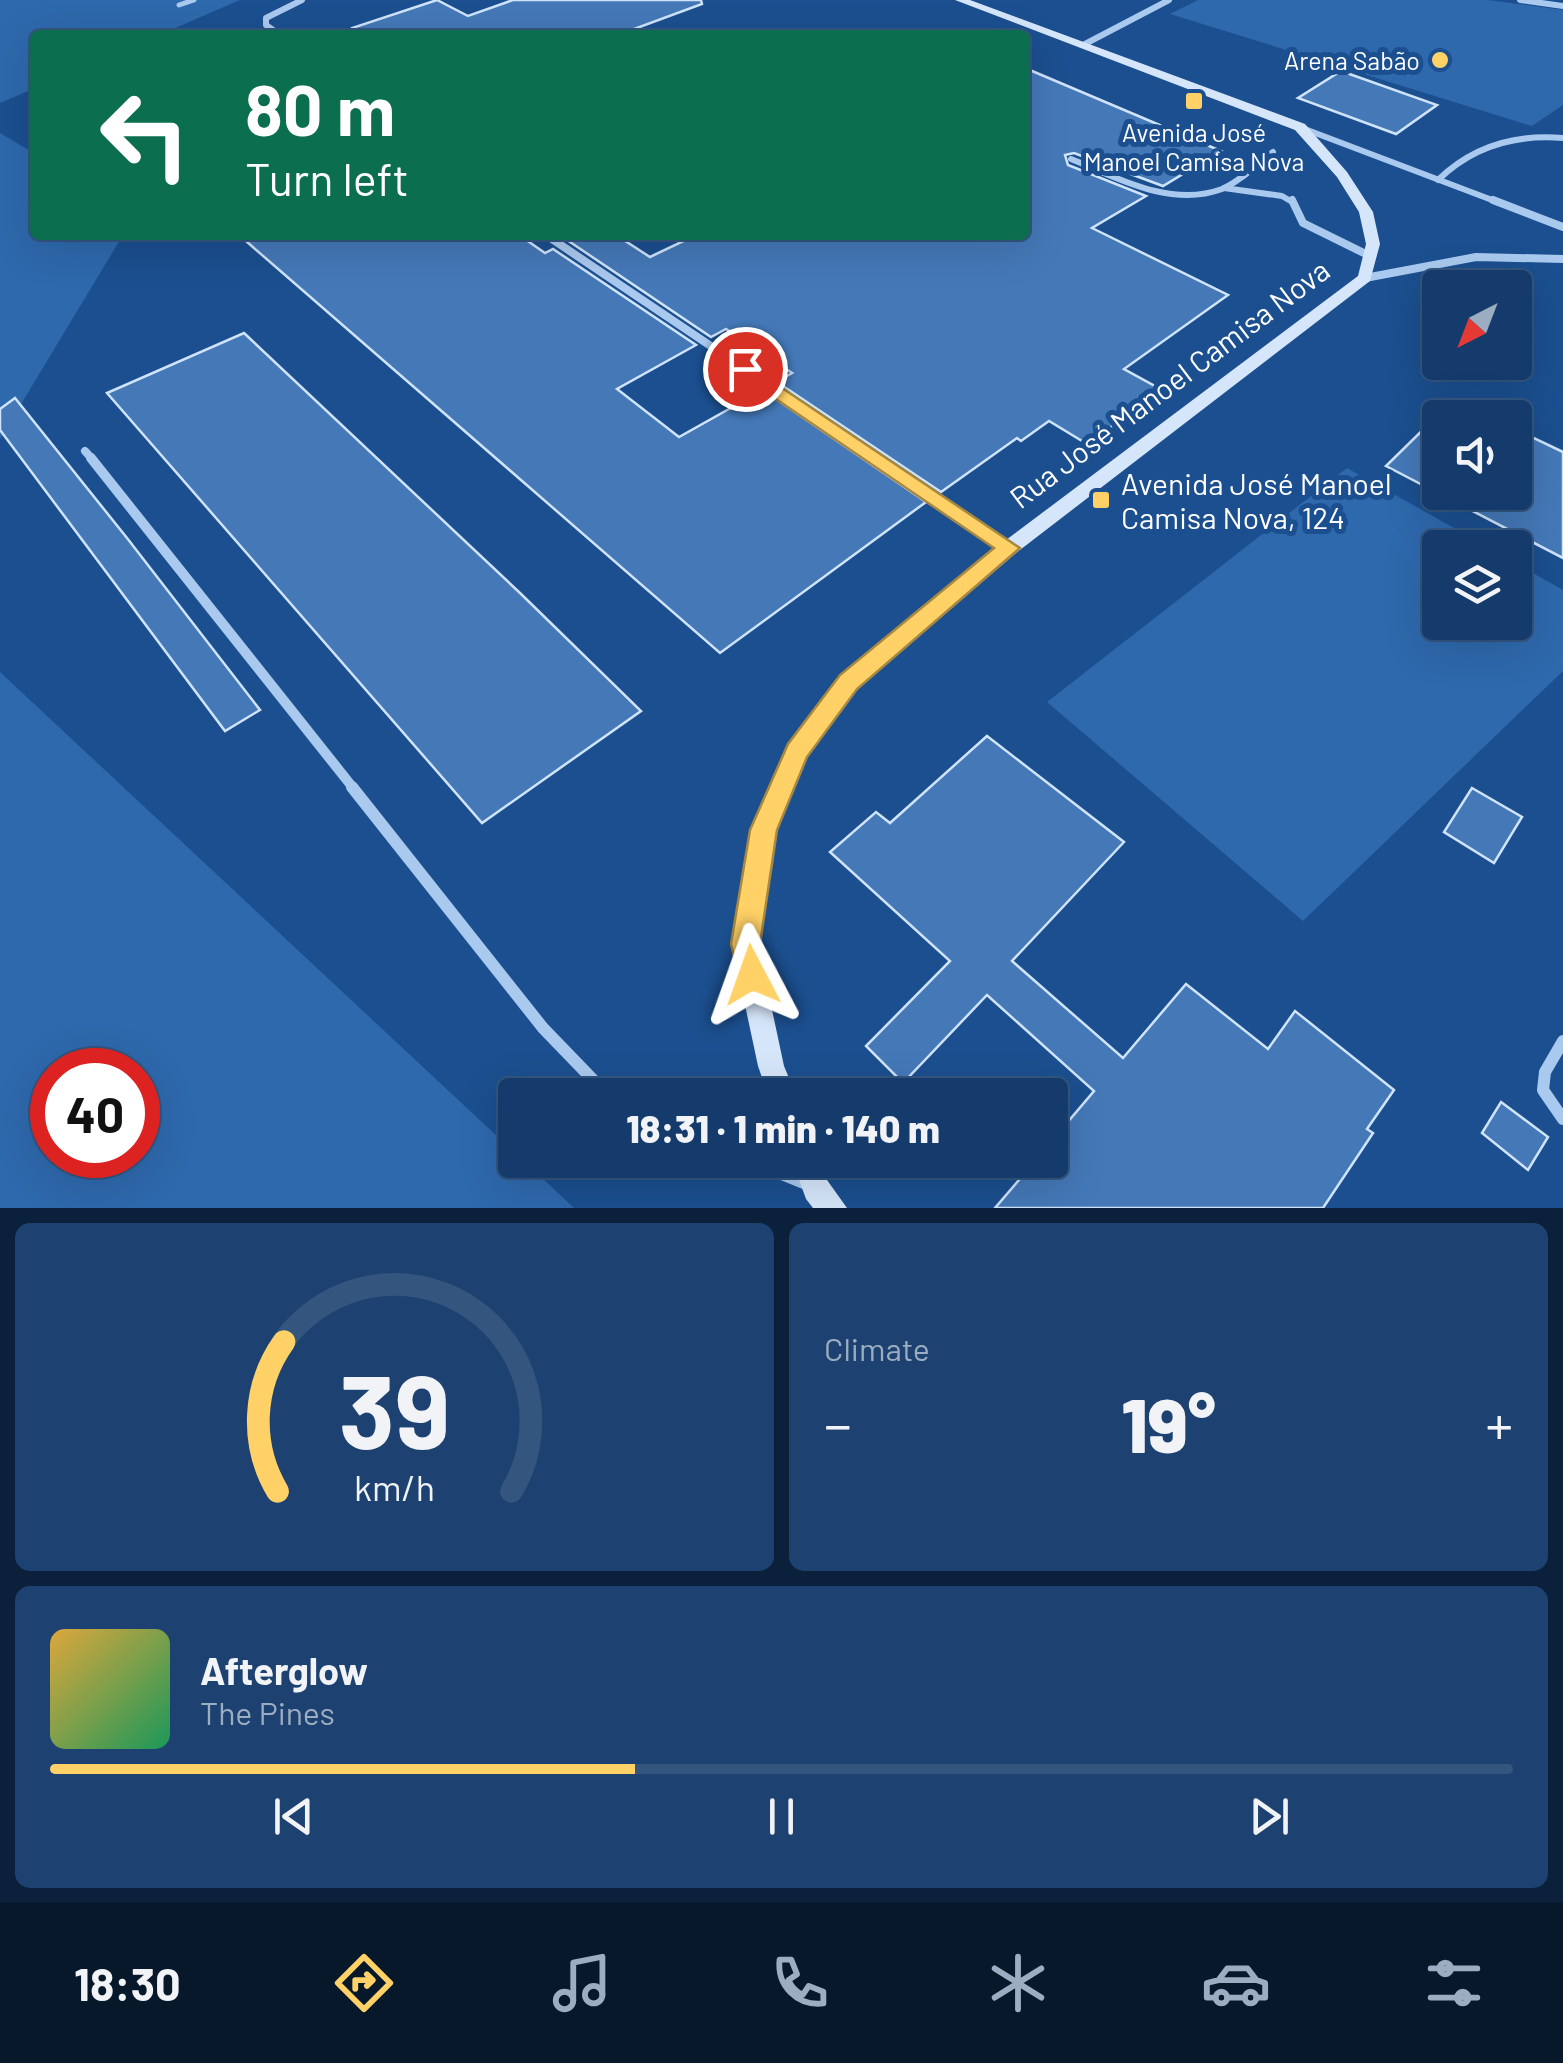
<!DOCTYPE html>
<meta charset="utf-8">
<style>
:root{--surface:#143b6b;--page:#1d4271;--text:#f1f3f6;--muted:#9dadc1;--line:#33557e;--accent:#ffd166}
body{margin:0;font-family:Barlow,sans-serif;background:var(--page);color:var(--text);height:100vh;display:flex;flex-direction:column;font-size:38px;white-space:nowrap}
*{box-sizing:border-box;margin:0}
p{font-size:32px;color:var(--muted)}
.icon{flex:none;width:55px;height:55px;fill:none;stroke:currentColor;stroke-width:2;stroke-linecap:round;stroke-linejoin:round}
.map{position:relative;height:1208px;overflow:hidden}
.sheet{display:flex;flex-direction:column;gap:15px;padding:15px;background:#0b203b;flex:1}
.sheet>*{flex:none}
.hud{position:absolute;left:30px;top:30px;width:1000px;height:210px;border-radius:10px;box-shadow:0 10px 40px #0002,0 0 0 2px var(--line);background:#0b6e4f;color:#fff;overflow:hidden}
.needle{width:65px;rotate:222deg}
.buttons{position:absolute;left:1422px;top:270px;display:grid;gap:20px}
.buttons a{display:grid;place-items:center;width:110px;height:110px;border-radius:10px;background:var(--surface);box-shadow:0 10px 40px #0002,0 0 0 2px var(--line);font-size:50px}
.speed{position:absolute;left:30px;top:1048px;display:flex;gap:20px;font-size:50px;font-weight:700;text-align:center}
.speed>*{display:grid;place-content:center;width:130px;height:130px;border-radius:50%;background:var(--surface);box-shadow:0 10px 40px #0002,0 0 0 2px var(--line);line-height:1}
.speed .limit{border:15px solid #d22;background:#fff;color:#111}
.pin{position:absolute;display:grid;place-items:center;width:85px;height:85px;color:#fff;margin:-42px;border:5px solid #fff;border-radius:50%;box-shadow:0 2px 10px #0007}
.me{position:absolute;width:110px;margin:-55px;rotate:356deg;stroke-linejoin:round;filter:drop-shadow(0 0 8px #0008)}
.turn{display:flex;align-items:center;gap:35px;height:210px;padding:0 50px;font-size:45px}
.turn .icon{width:130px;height:130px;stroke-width:2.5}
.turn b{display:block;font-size:70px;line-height:85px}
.big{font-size:75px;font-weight:800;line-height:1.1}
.sheet .card{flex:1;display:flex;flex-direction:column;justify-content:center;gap:15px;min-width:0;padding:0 35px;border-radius:15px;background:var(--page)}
.sheet .dial{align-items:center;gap:0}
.dial svg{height:260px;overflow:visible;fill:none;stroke:var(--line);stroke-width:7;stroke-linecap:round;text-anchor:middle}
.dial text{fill:var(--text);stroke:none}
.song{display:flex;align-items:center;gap:30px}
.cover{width:120px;height:120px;border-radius:15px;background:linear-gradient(135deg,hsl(40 70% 55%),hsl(150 70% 35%))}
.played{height:10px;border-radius:5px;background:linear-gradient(90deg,var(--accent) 40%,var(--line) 40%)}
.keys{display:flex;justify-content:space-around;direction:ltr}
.heat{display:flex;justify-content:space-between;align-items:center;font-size:55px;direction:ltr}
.sheet .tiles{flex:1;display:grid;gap:15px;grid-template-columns:1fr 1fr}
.card:last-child{grid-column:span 2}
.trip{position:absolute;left:498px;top:1078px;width:570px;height:100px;border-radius:10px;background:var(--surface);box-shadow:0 10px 40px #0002,0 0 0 2px var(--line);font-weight:800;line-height:100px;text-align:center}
.dock{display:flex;height:160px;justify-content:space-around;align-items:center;background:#08182b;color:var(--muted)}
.dock .icon{width:70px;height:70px}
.dock .active{color:var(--accent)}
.dock b{font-size:45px;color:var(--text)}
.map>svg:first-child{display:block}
</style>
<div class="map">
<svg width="1563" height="1208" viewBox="0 0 1563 1208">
<rect width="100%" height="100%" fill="#1b4f8f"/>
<!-- green -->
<g fill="#2e69ad" fill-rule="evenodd">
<polygon points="0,0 240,0 159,35 35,35 35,88 0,103"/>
<polygon points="1198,0 1488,0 1563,10 1563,105 1532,126 1170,14"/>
<polygon points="0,133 35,154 35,235 123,235 0,439"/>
<polygon points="1347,468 1488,547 1440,548 1440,622 1515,622 1515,563 1563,590 1563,671 1303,921 1047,702"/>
<path d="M0,672L515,1153V1160H523L574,1208H0ZM138,1070V1155H52V1070Z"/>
</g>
<!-- building -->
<g fill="#4478b7" stroke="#cfe3fa" stroke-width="2.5">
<polygon points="437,0 468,16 513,0 701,0 702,4 618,35 353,35 352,28"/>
<polygon points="1025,68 1221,151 1163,186 1074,153 1065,155 1068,165 1146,196 1092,228 1228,295 1124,369 1162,390 1087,444 1049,421 1021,441 1017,438 941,492 777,382 792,373 726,329 711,337 570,242 585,235 616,235 650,257 696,235 1025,235"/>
<polygon points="1341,71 1437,105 1396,134 1298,98"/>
<polygon points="239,235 519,235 545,253 553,249 696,345 617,389 679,437 763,390 926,502 720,653"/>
<polygon points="244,333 520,593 641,711 482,823 107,393"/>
<polygon points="15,398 127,538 260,710 225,731 0,430 0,409"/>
<polygon points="1440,413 1440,492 1515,492 1515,429 1563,452 1563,558 1386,466"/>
<polygon points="987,736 1124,842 1012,961 1123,1058 1186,984 1268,1049 1295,1011 1394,1090 1367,1129 1373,1133 1323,1208 995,1208 1036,1160 1050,1160 1050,1143 1094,1091 987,995 903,1083 866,1046 950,961 830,852 876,812 890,823"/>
<polygon points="1472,788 1522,817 1494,863 1444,832"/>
<polygon points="1501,1102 1548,1137 1528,1170 1482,1133"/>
</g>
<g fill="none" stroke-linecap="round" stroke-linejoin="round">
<!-- lane -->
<polyline stroke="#a9c9ee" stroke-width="5" points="179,5 194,0"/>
<!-- street-far3 -->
<g stroke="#a9c9ee" stroke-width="6">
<polyline points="1520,0 1563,6"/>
<polyline points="280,35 266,25 266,18 302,0"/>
<polyline points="1085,44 1169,0"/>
<polyline points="1302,128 1500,203"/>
<path d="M1071,159C1117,178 1171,208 1222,189C1241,181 1257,164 1273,152"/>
<path d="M1438,180C1473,146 1515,134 1563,138"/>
<polyline points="1224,188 1282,196 1294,203"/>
</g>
<!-- street-far2 -->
<g stroke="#a9c9ee" stroke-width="8">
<polyline points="1292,200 1303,223 1370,256"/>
<polyline points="1493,200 1563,227"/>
<polyline points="546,235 880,460"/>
<polyline points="1365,278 1476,257 1563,259"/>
<polyline points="85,451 93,460"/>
</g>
<!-- street-far1 -->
<g stroke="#a9c9ee" stroke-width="10">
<polyline points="91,458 354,789"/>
<polyline points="876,458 1009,548"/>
</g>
<!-- street -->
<g stroke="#a9c9ee" stroke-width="12">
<polyline points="352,787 543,1028 599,1086 613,1095"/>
<polyline points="1563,1041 1545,1072 1543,1090 1563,1119"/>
<polyline points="747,1160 811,1186"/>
</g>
<!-- secondary -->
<g fill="#d6e6fa" fill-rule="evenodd">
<polygon points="955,0 970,0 1305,124 1347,172 1373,212 1380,244 1370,281 1016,553 856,688 806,756 776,830 758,944 784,1066 796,1095 768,1095 758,1066 732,944 752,830 789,744 842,676 1002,543 1358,276 1366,244 1359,212 1337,177 1295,130"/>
<polygon points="792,1160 820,1160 827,1180 847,1208 813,1208 806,1199"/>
</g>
</g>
<!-- route -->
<polygon fill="#ffd166" stroke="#a68842" stroke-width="2.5" points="745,363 1020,548 857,689 807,757 777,830 760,944 766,975 762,985 752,989 741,985 731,944 750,830 788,744 840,675 994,548 738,373 735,369"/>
<!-- markers -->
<g fill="#ffd166" stroke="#1b4f8f" stroke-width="4">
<circle cx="1440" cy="60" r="10"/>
<rect x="1184" y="91" width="20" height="20" rx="5"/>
<rect x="1091" y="490" width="20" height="20" rx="5"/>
</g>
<g text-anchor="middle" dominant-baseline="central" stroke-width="10" stroke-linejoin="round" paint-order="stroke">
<!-- far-poi labels -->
<g font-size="25" fill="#fff" stroke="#1b4f8f" text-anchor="end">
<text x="1420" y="60">Arena Sabão</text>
<text x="1194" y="132" text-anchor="middle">Avenida José<tspan x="1194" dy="29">Manoel Camisa Nova</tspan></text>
</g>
<!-- street labels -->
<g font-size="30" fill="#fff" stroke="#1b4f8f">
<text transform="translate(1169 383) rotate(-37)">Rua José Manoel Camisa Nova</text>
</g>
<!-- poi labels -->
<g font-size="30" fill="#fff" stroke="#1b4f8f" text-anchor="start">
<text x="1121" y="483">Avenida José Manoel<tspan x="1121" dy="34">Camisa Nova, 124</tspan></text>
</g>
</g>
</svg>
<div class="buttons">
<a><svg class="needle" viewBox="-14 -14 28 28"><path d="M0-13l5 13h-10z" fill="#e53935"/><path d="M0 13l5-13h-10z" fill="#9dadc1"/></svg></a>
<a><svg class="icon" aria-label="sound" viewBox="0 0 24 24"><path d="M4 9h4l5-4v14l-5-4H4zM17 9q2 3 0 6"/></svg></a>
<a><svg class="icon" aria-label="layers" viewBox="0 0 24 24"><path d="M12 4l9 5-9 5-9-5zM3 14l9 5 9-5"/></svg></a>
</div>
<div class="speed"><div class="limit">40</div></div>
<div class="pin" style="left:745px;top:369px;background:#d93025"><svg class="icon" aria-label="arrive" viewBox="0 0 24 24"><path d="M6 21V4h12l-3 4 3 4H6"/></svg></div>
<svg class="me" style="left:752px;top:975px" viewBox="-20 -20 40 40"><path d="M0-17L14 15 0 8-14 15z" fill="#ffd166" stroke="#fff" stroke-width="4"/></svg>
<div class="trip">18:31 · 1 min · 140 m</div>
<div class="hud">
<div class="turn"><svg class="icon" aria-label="left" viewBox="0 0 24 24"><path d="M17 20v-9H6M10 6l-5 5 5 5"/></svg><div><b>80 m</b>Turn left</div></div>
</div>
</div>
<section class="sheet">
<div class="tiles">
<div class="card dial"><svg viewBox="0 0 100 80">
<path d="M14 69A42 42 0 1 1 86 69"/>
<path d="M14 69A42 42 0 0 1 16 23" stroke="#ffd166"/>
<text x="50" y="56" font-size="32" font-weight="700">39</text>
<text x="50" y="72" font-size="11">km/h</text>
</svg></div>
<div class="card"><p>Climate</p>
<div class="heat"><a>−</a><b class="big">19°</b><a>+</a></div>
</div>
<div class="card">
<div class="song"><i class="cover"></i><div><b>Afterglow</b><p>The Pines</p></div></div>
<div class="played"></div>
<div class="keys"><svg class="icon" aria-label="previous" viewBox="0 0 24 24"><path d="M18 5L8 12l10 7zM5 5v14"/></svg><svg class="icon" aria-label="pause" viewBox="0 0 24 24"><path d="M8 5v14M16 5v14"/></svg><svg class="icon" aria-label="next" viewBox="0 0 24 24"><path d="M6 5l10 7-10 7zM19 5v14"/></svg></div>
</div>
</div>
</section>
<nav class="dock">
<b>18:30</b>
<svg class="icon active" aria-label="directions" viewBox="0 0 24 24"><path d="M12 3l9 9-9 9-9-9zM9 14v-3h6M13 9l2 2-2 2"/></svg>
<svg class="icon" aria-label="music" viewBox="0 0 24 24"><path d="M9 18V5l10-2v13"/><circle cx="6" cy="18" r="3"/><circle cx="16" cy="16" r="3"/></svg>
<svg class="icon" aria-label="phone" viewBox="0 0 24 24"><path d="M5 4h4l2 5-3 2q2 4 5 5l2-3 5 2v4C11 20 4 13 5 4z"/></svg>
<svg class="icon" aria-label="climate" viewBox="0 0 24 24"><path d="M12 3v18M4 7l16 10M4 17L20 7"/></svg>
<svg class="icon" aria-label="car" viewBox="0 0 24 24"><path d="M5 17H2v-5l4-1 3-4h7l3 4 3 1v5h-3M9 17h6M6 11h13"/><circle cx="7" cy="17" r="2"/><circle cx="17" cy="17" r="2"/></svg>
<svg class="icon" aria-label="filters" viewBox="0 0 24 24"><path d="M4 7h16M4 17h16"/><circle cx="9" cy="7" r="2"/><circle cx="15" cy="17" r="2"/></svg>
</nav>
